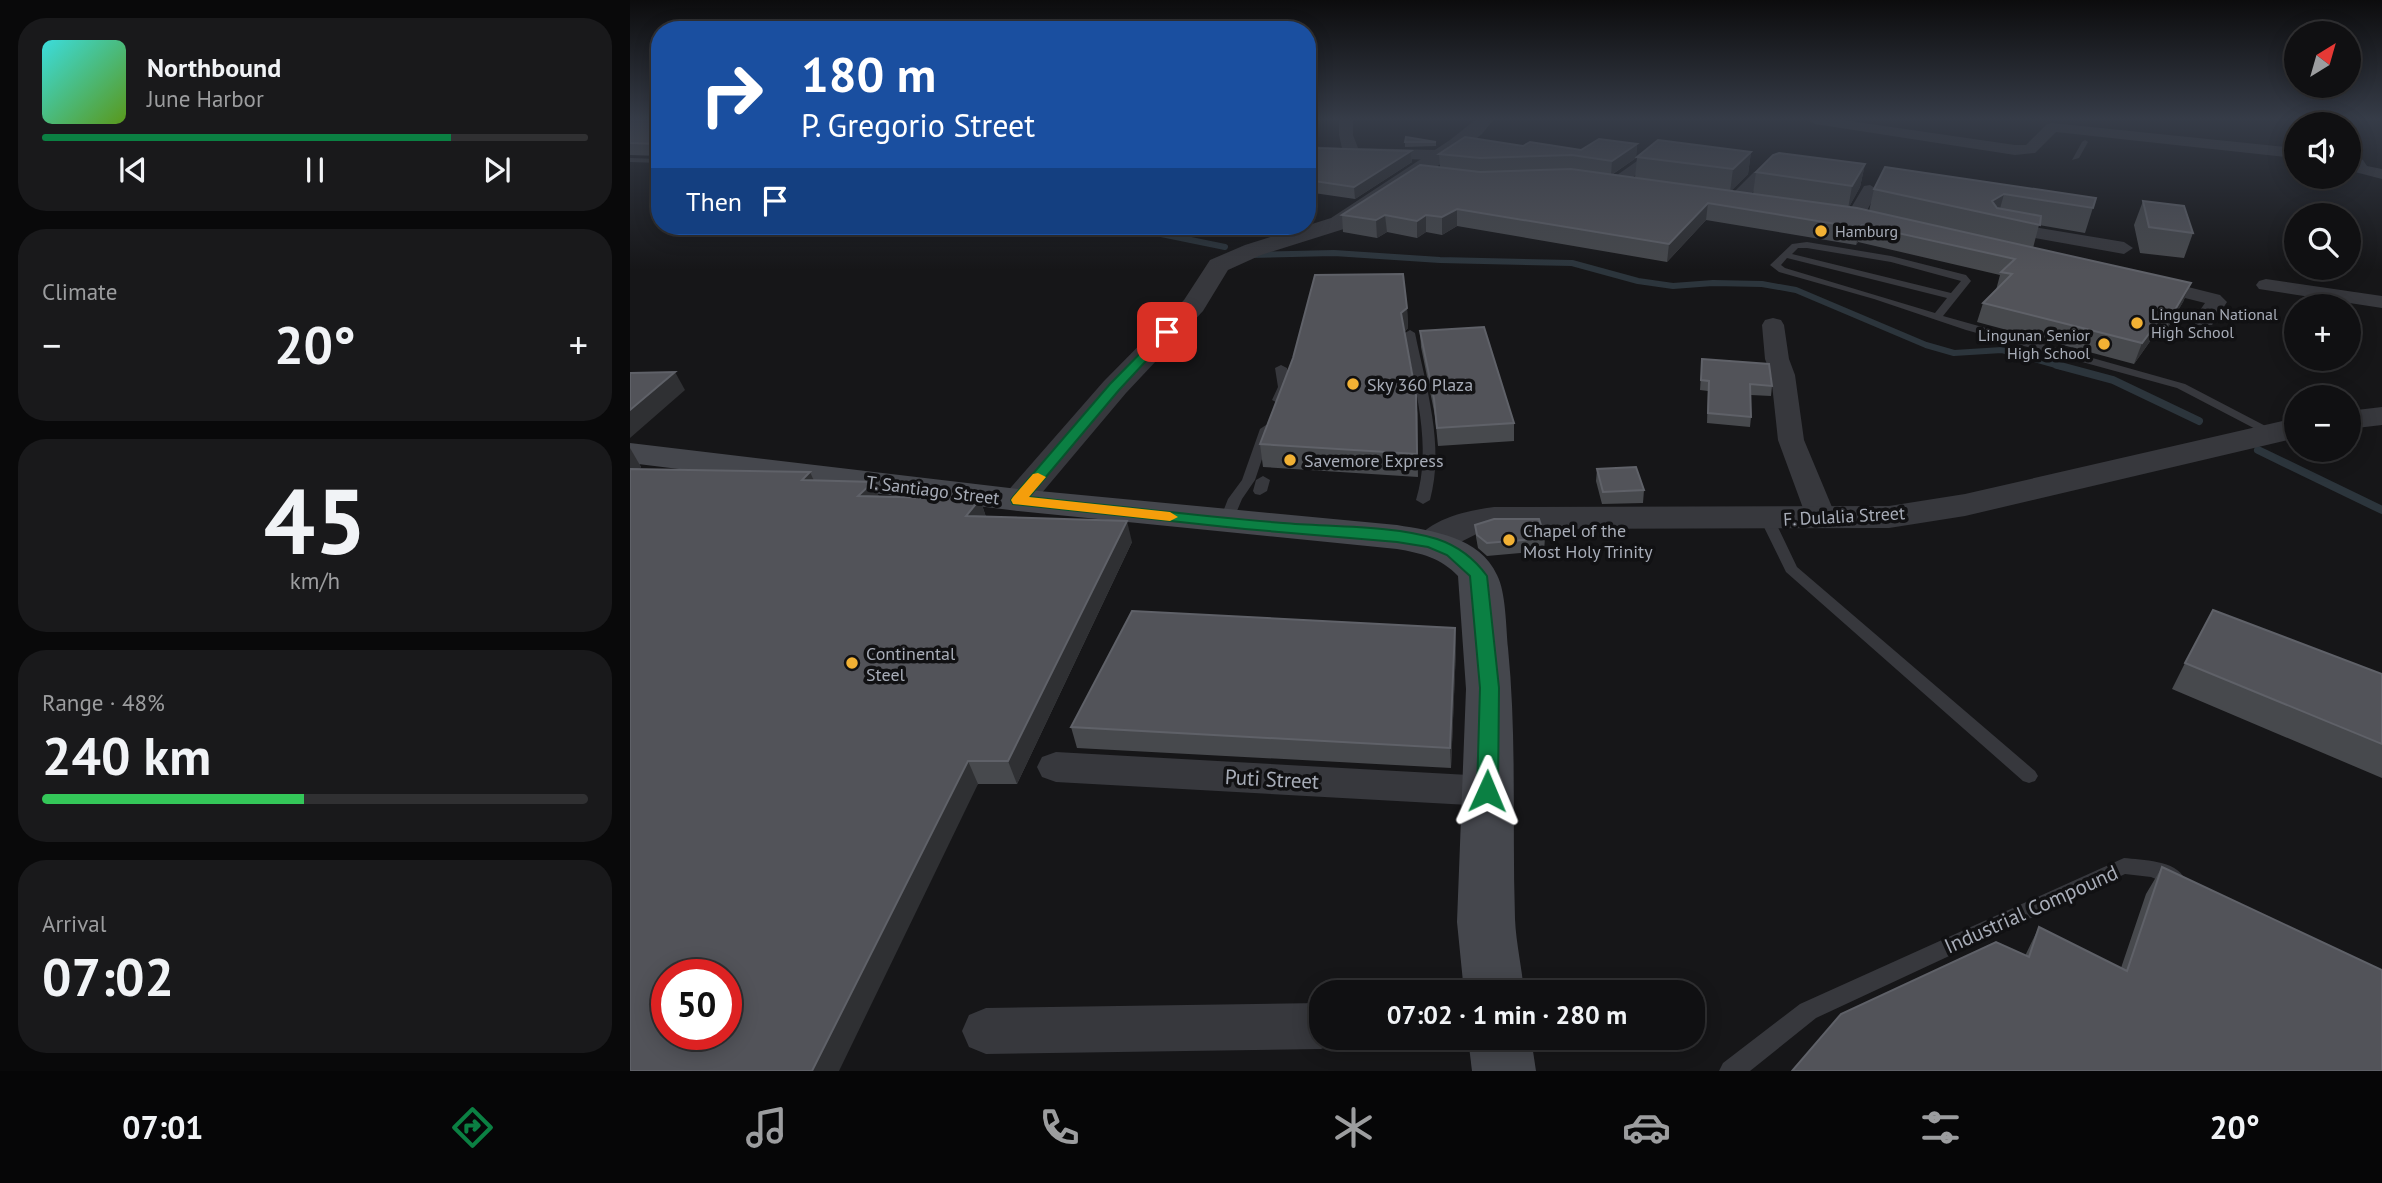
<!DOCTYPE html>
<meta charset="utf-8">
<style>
:root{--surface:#101012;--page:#19191b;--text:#f1f3f6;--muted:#9c9d9f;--line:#303032;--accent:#0b8043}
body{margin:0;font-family:"PT Sans",sans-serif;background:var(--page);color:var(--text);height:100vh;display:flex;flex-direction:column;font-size:26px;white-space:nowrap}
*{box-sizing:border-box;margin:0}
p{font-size:23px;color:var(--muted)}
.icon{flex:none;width:38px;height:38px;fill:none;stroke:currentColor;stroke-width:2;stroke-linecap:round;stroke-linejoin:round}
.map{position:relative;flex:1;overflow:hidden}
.sheet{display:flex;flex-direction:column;gap:18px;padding:18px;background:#09090a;width:630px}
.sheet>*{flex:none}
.top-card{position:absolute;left:21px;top:21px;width:665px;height:214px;border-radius:28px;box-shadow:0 4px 18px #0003,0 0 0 2px var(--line);background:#1a4fa0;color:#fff;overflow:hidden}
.needle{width:46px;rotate:37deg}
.controls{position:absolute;left:1654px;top:21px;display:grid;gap:14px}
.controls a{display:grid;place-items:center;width:77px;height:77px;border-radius:50%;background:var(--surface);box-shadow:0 4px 18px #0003,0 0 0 2px var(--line);font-size:35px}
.speed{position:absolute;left:21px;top:959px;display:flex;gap:14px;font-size:35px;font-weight:700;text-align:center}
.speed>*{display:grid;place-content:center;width:91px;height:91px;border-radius:50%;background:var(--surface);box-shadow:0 4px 18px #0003,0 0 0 2px var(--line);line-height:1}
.speed .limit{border:10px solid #d22;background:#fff;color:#111}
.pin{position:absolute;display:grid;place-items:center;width:60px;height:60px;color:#fff;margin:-30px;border-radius:14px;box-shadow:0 4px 10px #0006}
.me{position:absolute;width:77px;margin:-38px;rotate:1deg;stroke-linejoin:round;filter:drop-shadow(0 0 5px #0008)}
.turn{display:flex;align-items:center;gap:24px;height:147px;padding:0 35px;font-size:32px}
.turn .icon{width:91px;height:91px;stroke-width:2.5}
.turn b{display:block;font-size:49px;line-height:60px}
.then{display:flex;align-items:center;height:66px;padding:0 35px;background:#0003;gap:14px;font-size:26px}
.big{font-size:52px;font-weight:800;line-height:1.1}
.sheet .widget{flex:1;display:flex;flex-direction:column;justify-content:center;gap:10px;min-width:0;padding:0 24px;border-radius:28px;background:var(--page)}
.sheet .dial{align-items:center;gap:0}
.dial b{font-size:91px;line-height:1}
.song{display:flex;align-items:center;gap:21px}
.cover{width:84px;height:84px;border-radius:10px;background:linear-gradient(135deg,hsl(180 70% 55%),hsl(90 70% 35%))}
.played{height:7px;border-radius:4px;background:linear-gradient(90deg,var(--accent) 75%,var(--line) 75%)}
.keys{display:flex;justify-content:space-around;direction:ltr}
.heat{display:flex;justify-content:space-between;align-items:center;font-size:38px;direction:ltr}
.charge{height:10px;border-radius:5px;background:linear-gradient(90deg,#34c759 48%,var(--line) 0)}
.trip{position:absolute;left:679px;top:980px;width:396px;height:70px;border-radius:28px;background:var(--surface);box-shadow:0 4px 18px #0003,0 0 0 2px var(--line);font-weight:800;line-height:70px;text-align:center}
.dock{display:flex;height:112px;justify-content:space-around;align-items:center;background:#060607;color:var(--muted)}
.dock .icon{width:49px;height:49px}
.dock .current{color:var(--accent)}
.dock b{font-size:32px;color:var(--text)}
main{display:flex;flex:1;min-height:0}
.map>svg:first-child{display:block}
</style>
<main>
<section class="sheet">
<div class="widget">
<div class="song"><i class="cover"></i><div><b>Northbound</b><p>June Harbor</p></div></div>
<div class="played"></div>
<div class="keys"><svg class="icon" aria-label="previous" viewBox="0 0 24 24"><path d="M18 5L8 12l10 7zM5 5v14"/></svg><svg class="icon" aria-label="pause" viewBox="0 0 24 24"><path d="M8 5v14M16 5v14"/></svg><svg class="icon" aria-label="next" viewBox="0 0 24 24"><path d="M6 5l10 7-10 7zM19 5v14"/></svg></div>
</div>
<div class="widget"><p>Climate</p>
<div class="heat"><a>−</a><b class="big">20°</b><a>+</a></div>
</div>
<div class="widget dial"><b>45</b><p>km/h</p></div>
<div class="widget"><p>Range · 48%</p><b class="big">240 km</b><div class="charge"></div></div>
<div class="widget"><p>Arrival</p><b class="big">07:02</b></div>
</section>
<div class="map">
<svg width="1752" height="1071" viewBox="0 0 1752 1071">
<rect width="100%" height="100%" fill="#161618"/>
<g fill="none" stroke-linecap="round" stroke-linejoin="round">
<!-- stream-far2 -->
<polyline stroke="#2c353c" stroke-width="4.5" points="490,226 501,228"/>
<!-- stream-far1 -->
<g stroke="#2c353c" stroke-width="6">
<polyline points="492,226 595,247"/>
<polyline points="621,255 704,253 810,260 942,263 1008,281 1043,286 1083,283 1132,284 1166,290 1296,345 1324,353 1372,350 1433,367"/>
</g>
<!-- stream -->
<g stroke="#2c353c" stroke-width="8">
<polyline points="1427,365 1483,380 1569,421"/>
<polyline points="1628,450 1752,510"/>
</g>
<!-- service -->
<g fill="#37383d" fill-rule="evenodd">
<polygon points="1455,140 1458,142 1449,158 1442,160 1452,142"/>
<polygon points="0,158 30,159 30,163 0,162"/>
<polygon points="566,228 673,230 677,233 673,236 569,233 565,230"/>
<path d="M1177,242L1261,256L1336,275L1341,281L1313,316L1555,384L1647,432L1641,436L1637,435L1547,388L1336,330L1244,299L1149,272L1140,265L1162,244ZM1168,248H1177L1261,262L1331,281L1321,293L1162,254ZM1157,258L1317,298L1305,313L1155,268L1151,265Z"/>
<path d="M780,330L785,333C796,387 815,446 800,500L793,504L786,500C803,446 784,387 775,333Z"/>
<polygon points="651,365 657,368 660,387 652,402 648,403 642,400 648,387 645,368"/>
<polygon points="636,425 642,429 625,480 612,499 601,525 591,525 589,522 598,499 612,480 630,429"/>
<polygon points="633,476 640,480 637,491 630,495 625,494 623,491 626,480"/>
<polygon points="1137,515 1144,519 1167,567 1405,771 1408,776 1405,781 1399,783 1393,781 1156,572 1130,519"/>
<path d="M1494,858C1512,860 1546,860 1555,879L1552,885L1545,887L1521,877L1495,874L1186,1018L1120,1071H1089L1093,1063L1170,1004Z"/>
</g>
<!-- minor -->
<g fill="#37383d" fill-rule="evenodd">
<polygon points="709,120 723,120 723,135 728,148 807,150 815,155 807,160 677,156 677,146 712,148 709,135"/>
<polygon points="1178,120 1213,120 1385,145 1396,145 1417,124 1422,123 1666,148 1666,158 1426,132 1405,153 1385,155 1185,124"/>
<polygon points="1017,154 1025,159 1022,162 992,186 980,186 978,183 980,180"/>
<polygon points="1718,155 1733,160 1737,166 1752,169 1752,179 1725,172 1718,165"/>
<polygon points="1130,170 1136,172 1138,175 1136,178 1111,205 1099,205 1096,201 1099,197 1124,172"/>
<polygon points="1240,185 1248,190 1233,218 1230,222 1218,222 1215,218 1234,186"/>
<polygon points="1367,221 1494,242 1503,248 1494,254 1361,230 1358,226"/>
<polygon points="1518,277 1590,295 1597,302 1582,325 1566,325 1563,320 1575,303 1511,287 1508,283 1511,279"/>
<polygon points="1636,279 1752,296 1752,308 1629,289 1626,285 1629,281"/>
<polygon points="1143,318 1151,320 1154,325 1159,359 1165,375 1174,440 1207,519 1202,525 1192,528 1182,525 1177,519 1148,440 1141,375 1135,359 1132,325 1135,320"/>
<polygon points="426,752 857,776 871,780 877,791 871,802 857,806 426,782 412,777 407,767 412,757"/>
<polygon points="691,1003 691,1038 710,1038 708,1042 691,1049 356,1054 339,1047 332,1031 339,1015 356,1008"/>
</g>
<!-- tertiary -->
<g fill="#37383d" fill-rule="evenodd">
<polygon points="845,120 863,120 852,134 834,148 717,228 631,255 598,270 573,311 496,393 400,507 388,511 376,507 370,500 376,493 474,381 554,300 580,260 615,245 701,218 820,140"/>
<polygon points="1752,407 1752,425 1718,429 1718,411"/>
<path d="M1666,418V438L1335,516L1259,528L864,529C836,533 817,558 789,551L783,543C801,518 836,511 864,507L1259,506L1335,494Z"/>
</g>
<!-- secondary -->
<g fill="#45474d" fill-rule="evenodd">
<path d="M0,443L388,489L767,525C803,531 850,537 867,575C876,592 876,628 878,648C887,738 882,829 885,919C886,943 892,968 894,992H834L827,922L836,689L828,576C811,558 791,553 767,549L388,511L0,463Z"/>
<polygon points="838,1038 901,1038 906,1071 842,1071"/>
</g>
</g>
<!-- wall -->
<g fill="#47494d">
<polygon points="0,120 30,120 30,156 0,155"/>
<polygon points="775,142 806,142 806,146 775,147"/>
<polygon points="1007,144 1006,158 983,174 1005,178 1007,157 1121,152 1118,174 1101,191 1123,194 1126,172 1235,164 1230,187 1219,207 1239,211 1244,189 1466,198 1455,233 1409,225 1403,248 1561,283 1553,302 1535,332 1528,330 1504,364 1347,322 1353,303 1366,290 1370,275 1228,242 1226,245 1076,220 1037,262 827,226 812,235 796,232 787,238 757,232 747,238 713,232 712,215 810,167 809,154 893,146 951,150"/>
<polygon points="677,151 781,151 782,162 725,199 677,192"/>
<polygon points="1513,201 1563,233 1554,258 1510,253 1504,225"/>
<polygon points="777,308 778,328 775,331 788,417 788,477 633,467 630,444 663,358"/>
<polygon points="790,331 884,423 884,441 808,446 805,416 791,347"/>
<polygon points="1072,359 1142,386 1141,396 1121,395 1121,417 1120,427 1077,423 1078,391 1070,390"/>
<polygon points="0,448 11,467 8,470 180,472 184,480 243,482 249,497 350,499 356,517 502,542 387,784 348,784 0,1071"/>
<polygon points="967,469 1014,490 1013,503 972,504 966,481"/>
<polygon points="845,525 915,538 914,551 857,556 848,548 846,537"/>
<polygon points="825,628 826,648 821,768 447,748 441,727"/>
<polygon points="1555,663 1752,674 1752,778 1542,689"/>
<polygon points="1532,867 1752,1071 1395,956 1409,927 1491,968 1516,894"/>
</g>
<!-- shaded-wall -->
<g fill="#2f3033">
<polygon points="1007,144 1006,158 981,175 982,161"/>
<polygon points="781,151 782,162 725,199 724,187"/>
<polygon points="1121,152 1118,174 1100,192 1103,169"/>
<polygon points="1235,164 1230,187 1218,209 1222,186"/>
<polygon points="1374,194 1368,216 1362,201"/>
<polygon points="1078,203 1076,220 1037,262 1039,244"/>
<polygon points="827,209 827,226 812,235 812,217"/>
<polygon points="755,215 757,232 747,238 746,220"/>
<polygon points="796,215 796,232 787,238 787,221"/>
<polygon points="1232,225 1228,242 1226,245 1230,228"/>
<polygon points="1561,283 1553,302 1535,332 1543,313"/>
<polygon points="777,308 778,328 772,333 771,313"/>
<polygon points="1536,311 1528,330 1504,364 1512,343"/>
<polygon points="45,372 55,390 0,438 0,410"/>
<polygon points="786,395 788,417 788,477 787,454"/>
<polygon points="0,448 11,467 0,477"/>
<polygon points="180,472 189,492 172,480"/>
<polygon points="243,482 251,502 228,496"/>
<polygon points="350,499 357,520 336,516"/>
<polygon points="497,521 502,542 387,784 378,761"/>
<polygon points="825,628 826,648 821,768 820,748"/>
<polygon points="338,761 348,784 209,1071 182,1071"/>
</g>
<!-- building -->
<g fill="#525359" stroke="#5f6168" stroke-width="2" fill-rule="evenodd">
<polygon points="0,120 30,120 30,144 0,143"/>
<polygon points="776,137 806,142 775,142"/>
<polygon points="835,137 893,146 900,142 951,150 969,139 1007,144 982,161 942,155 850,158 809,154"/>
<polygon points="1028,140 1121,152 1103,169 1007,157"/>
<polygon points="684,148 781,151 724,187 677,180 677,151"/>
<polygon points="1149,153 1235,164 1222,186 1126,172 1143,155"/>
<polygon points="790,165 850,172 941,169 1227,208 1561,283 1543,313 1536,311 1512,343 1353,303 1382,274 1371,272 1385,259 1232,225 1230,228 1078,203 1039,244 827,209 812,217 796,215 787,221 755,215 746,220 712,215"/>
<polygon points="1255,167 1466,198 1463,208 1374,194 1362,201 1367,208 1411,216 1410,225 1244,189"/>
<polygon points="1513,201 1554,206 1563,233 1519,227"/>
<polygon points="773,274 777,308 771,313 786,395 787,454 630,444 663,358 685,275"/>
<polygon points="854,327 884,423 807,428 804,399 790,331"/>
<polygon points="1072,359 1139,364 1142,386 1120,384 1121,417 1078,413 1079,381 1071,380"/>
<polygon points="45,372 0,410 0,373"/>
<polygon points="1006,467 1014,490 973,492 967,469"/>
<path d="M0,469L180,472L172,480L243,482L228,496L350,499L336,516L497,521L378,761H338L182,1071H0ZM37,975H96V1034H37Z"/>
<polygon points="864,519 909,519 915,538 857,543 847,535 845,525"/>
<polygon points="1583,610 1752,674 1752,744 1555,663"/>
<polygon points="502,611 825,628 820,748 441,727"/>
<polygon points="1532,867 1752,970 1752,1071 1162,1071 1211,1014 1366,942 1399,957 1409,927 1497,971"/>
</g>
<!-- sky -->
<linearGradient id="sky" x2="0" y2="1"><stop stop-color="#0c0c0d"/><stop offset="0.44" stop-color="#363c48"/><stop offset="1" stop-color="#363c48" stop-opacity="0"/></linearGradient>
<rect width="1752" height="270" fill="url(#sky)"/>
<!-- route -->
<path fill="#0b8043" stroke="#07532c" stroke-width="2" d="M533,330L543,332L489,390L399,497C484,506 569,516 653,523C699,527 764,525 807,539C828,546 844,558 857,576L869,688L868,791L865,797L857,799L850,797L847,791L850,688L840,576L817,555L798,547L767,542L615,529L383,504L381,500L383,497L480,384Z"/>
<!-- slow -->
<polygon fill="#f59e0b" points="408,473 416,477 399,497 540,512 548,517 540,521 383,504 381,500 383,497 403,474"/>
<!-- markers -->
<g fill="#f2b134" stroke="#111113" stroke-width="2.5">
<circle cx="1191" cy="231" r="7"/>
<circle cx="1507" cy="323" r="7"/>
<circle cx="1474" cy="344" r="7"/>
<circle cx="723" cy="384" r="7"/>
<circle cx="660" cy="460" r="7"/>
<circle cx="879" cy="540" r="7"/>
<circle cx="222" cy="663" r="7"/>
</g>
<g text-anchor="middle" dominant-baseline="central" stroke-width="7" stroke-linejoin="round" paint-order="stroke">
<!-- far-poi labels -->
<g font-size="16" fill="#a8adb8" stroke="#111113" text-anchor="start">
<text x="1205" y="231">Hamburg</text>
<text x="1521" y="314">Lingunan National<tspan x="1521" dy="18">High School</tspan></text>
<text x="1460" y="335" text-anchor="end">Lingunan Senior<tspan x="1460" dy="18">High School</tspan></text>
</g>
<!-- poi labels -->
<g font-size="18" fill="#a8adb8" stroke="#111113" text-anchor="start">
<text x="737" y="384">Sky 360 Plaza</text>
<text x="674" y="460">Savemore Express</text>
<text x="893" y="530">Chapel of the<tspan x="893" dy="21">Most Holy Trinity</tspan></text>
<text x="236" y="653">Continental<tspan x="236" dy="21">Steel</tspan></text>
</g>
<!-- street labels -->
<g font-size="18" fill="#a8adb8" stroke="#111113">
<text transform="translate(303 490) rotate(7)">T. Santiago Street</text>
<text transform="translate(1214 516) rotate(-3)">F. Dulalia Street</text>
</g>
<!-- near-street labels -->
<g font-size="21" fill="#a8adb8" stroke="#111113">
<text transform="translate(642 779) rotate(3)">Puti Street</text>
<text transform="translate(1401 909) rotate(-24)">Industrial Compound</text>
</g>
</g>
</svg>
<div class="controls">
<a><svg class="needle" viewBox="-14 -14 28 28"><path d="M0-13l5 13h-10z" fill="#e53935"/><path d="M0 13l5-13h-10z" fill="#9c9d9f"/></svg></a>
<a><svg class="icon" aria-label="sound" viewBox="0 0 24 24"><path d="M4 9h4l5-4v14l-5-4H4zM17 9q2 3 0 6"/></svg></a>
<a><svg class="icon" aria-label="search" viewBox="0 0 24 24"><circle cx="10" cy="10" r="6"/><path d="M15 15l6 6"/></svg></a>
<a>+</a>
<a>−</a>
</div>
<div class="speed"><div class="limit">50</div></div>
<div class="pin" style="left:537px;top:332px;background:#d93025"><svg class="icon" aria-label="arrive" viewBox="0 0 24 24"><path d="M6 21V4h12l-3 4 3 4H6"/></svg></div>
<svg class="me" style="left:857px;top:791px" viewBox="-20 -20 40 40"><path d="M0-17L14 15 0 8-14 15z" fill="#0b8043" stroke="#fff" stroke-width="4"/></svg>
<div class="trip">07:02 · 1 min · 280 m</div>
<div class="top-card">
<div class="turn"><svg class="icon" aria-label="right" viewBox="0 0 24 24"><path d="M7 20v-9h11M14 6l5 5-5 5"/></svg><div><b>180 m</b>P. Gregorio Street</div></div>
<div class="then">Then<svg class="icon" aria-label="arrive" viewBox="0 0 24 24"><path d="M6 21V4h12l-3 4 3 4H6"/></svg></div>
</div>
</div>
</main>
<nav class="dock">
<b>07:01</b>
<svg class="icon current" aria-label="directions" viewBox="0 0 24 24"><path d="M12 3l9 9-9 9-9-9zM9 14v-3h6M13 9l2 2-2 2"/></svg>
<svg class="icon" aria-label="music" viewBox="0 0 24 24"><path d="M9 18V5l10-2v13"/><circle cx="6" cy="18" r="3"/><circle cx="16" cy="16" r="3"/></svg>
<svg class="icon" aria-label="phone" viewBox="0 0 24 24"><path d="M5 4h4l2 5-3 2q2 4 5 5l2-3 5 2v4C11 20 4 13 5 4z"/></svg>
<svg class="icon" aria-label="climate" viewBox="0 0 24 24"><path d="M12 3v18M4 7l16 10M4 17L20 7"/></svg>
<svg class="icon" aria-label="car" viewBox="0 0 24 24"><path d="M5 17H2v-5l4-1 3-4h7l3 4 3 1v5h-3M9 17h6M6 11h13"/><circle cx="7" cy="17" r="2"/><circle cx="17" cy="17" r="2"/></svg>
<svg class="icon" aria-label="filters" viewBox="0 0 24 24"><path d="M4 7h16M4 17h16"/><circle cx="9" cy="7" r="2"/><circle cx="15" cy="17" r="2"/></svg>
<b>20°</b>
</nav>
